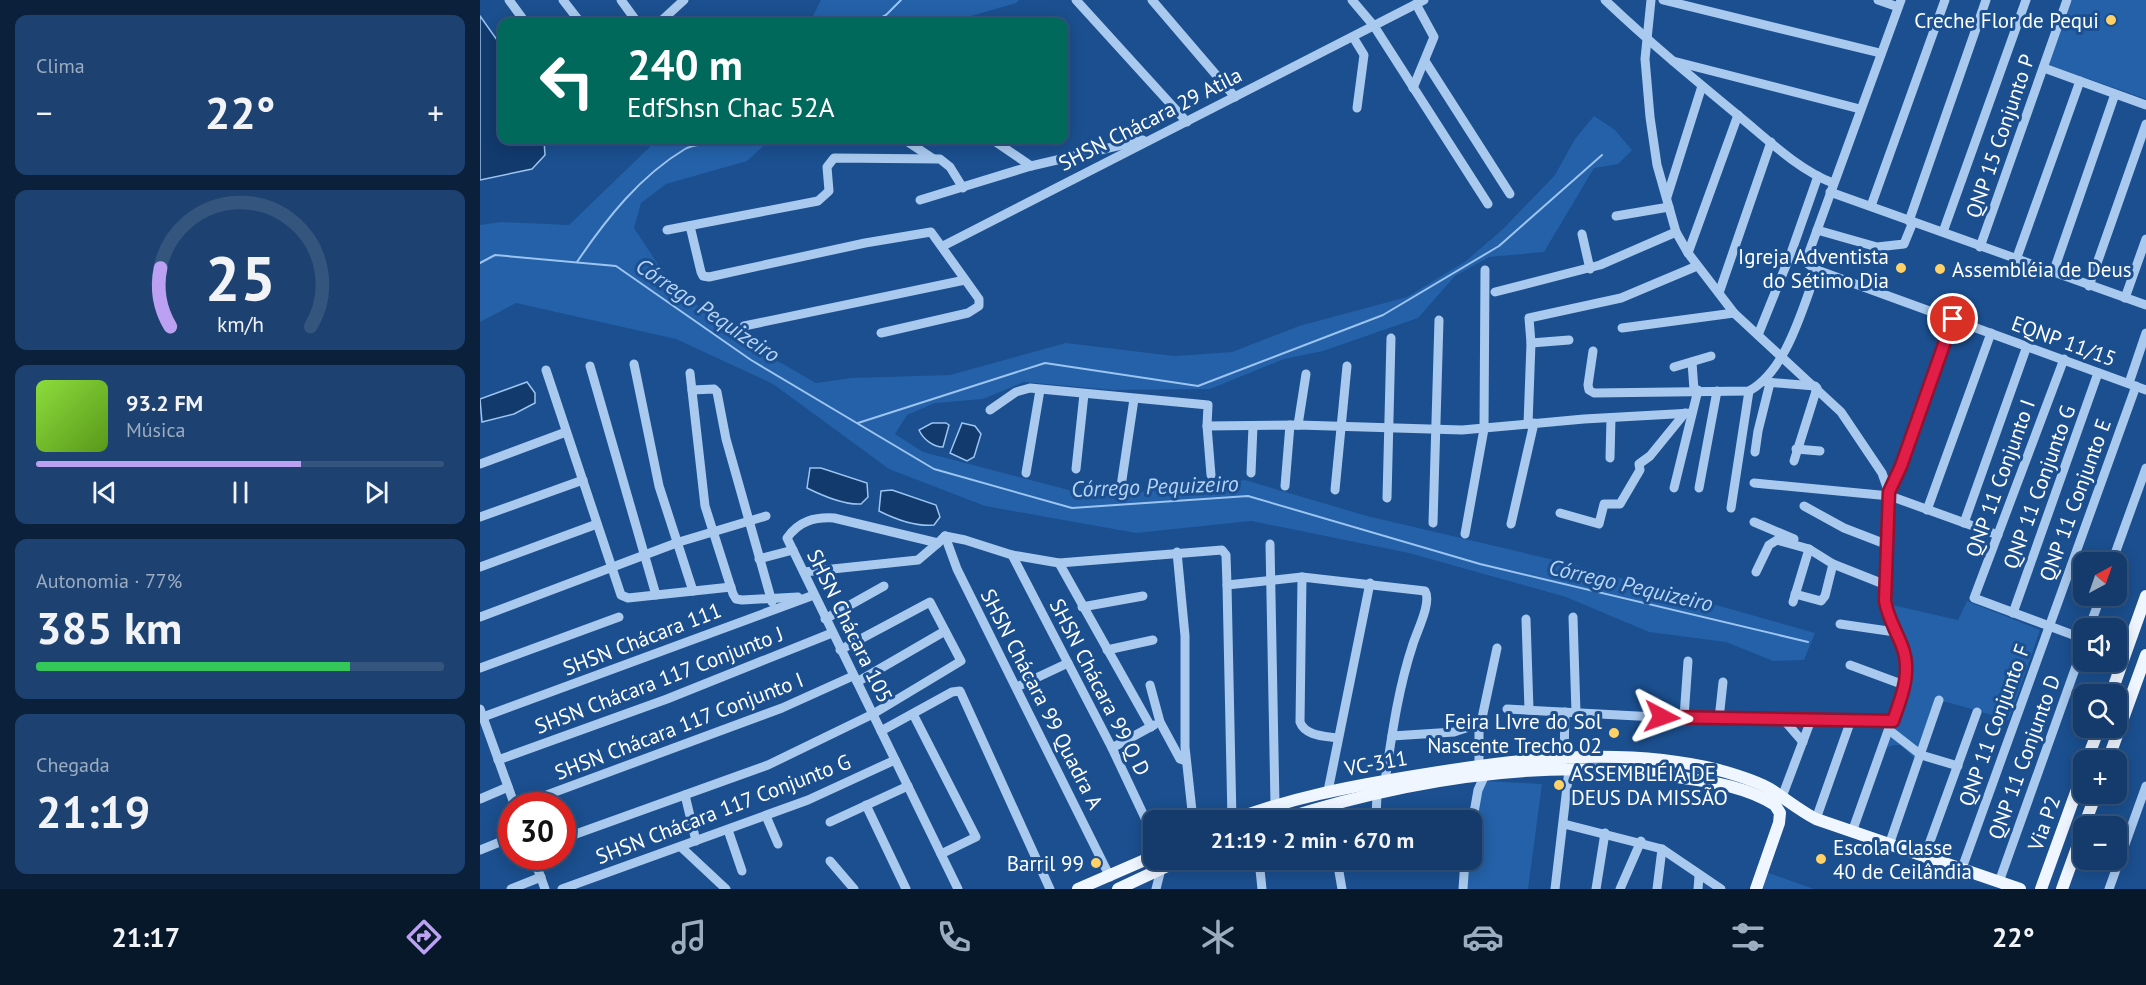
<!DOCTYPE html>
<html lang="pt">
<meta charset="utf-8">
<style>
:root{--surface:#143b6b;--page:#1d4271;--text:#f1f3f6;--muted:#9dadc1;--line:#33557e;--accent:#bca0f2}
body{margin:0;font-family:"PT Sans",sans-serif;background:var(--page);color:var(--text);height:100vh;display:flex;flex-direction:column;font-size:22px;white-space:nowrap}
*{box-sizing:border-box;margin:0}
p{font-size:20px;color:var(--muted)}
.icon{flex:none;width:33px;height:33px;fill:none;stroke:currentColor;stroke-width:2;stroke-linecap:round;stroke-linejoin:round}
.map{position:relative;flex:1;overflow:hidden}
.sheet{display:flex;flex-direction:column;gap:15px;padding:15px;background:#0b203b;width:480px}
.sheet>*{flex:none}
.banner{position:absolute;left:18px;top:18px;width:570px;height:126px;border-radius:12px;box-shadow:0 3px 15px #0003,0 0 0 2px var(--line);background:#00695c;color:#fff;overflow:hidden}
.needle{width:39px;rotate:40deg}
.buttons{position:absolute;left:1593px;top:552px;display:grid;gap:12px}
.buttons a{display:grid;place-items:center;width:54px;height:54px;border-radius:12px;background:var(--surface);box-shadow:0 3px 15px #0003,0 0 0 2px var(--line);font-size:30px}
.speed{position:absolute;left:18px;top:792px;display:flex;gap:12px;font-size:30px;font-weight:700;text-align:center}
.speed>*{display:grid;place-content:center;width:78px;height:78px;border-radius:50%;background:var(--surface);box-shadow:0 3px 15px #0003,0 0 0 2px var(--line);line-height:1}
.speed .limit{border:9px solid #d22;background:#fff;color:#111}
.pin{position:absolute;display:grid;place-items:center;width:51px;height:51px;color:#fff;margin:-26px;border:3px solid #fff;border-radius:50%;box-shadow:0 2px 6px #0007}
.me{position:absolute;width:66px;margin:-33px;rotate:94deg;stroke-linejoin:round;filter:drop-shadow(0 0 4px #0008)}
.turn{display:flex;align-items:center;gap:21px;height:126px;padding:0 30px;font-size:27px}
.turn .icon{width:78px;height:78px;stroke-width:2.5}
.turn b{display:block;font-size:42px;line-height:51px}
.big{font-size:45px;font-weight:800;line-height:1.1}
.sheet .tile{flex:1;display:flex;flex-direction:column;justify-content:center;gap:9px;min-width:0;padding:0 21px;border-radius:12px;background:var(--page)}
.sheet .dial{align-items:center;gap:0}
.dial svg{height:156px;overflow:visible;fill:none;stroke:var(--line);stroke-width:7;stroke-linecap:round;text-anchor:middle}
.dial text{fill:var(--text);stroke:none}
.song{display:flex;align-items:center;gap:18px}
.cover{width:72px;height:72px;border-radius:9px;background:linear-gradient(135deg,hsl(90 70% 55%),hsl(90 70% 35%))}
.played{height:6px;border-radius:3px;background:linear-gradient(90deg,var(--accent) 65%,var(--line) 65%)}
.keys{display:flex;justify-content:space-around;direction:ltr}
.heat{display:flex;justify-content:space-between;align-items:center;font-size:33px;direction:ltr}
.charge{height:9px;border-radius:4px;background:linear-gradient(90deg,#34c759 77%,var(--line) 0)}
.trip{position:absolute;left:663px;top:810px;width:339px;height:60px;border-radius:12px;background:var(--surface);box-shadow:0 3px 15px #0003,0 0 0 2px var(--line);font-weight:800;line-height:60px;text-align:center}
.tabs{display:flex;height:96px;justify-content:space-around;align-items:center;background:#08182b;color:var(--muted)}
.tabs .icon{width:42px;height:42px}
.tabs .on{color:var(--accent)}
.tabs b{font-size:27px;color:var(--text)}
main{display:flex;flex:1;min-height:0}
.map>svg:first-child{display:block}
</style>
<main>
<section class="sheet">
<div class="tile"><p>Clima</p>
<div class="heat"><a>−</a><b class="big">22°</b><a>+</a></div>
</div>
<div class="tile dial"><svg viewBox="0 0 100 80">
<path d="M14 69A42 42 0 1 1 86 69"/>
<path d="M14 69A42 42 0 0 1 9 39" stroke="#bca0f2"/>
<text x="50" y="56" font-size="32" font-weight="700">25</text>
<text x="50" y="72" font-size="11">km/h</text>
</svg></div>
<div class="tile">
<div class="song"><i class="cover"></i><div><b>93.2 FM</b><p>Música</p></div></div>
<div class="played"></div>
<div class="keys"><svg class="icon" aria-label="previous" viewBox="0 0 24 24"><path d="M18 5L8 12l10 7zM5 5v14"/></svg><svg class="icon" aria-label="pause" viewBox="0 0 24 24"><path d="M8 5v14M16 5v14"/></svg><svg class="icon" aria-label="next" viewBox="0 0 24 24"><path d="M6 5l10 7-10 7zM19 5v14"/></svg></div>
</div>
<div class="tile"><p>Autonomia · 77%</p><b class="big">385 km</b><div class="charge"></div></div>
<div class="tile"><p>Chegada</p><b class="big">21:19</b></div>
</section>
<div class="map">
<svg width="1666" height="889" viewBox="0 0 1666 889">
<rect width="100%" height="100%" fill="#1b4f8f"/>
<!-- green -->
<g fill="#2461a8">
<polygon points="341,0 539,0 536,3 471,22 330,22"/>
<polygon points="1592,0 1666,0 1666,99 1569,65"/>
<polygon points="1114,116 1135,130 1152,150 1138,164 1114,168 1064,252 1009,257 975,276 938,318 843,351 804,359 730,389 633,390 544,382 503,399 455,403 427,415 415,434 443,452 616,497 765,480 887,516 1087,563 1335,633 1324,660 1293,661 1246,642 1169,632 1086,597 929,553 771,521 656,533 505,506 409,469 293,384 196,339 36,303 0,322 0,225 21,222 89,225 177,140 290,140 267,161 186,184 161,203 154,228 191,284 256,337 336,383 371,378 470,375 586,343 694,356 752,352 819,326 927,297 986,261 1022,230 1075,175 1095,139"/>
<polygon points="1487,601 1560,630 1529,720 1467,702 1455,702 1435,759 1421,745 1413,745 1407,748 1408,740 1421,711 1425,660 1407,614 1412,605 1478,620"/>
<polygon points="1005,781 1062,784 1048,889 984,889 986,860 992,860 992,824"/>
<polygon points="1286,872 1334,889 1280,889"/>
</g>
<!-- water -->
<g fill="#123a6d" stroke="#9cc4f0" stroke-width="1.5">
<polygon points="0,16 22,47 22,140 64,140 65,155 52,169 0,180"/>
<polygon points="47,382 55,393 55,403 34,414 2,422 0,399"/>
<path d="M452,423H466L469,425L463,447C453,447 443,439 439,430Z"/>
<polygon points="482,423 495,426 501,434 494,457 487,461 470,453"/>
<path d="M330,468H341L387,483L388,497L381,504C363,505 343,496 327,488Z"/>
<path d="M412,490L456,505L460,517L454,525C435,527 415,519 399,511L401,491Z"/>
</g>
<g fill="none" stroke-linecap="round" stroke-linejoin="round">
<!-- stream -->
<g stroke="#9cc4f0" stroke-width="2">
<polyline points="393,22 406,15 421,0"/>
<path d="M97,262C126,219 160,176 205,149C214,144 226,145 235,140"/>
<polyline points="0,263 15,255 136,266 271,360 454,469 592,508 768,496 1000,564 1328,642"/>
<polyline points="378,423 565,363 718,386 903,315 1019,246 1122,155"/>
</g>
<!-- minor -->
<g stroke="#a9c9ee" stroke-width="9">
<polyline points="29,0 45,22"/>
<polyline points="83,0 100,22"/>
<polyline points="141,0 157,22"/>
<polyline points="596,0 707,122"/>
<polyline points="672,0 755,97"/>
<polyline points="872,0 894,26 1008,204"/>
<path d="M1125,0C1168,41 1214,79 1260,117C1288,140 1319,170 1353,183"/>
<polyline points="1171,0 1165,59 1170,117 1177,165 1196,232 1208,253 1254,313 1361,412 1402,473 1410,496 1405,601 1408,615 1425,655 1425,683 1372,832"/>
<polyline points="1183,0 1400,53"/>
<polyline points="1398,0 1418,7"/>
<polyline points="1421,0 1328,255 1328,264 1337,270 1666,390"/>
<polyline points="180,22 204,0"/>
<polyline points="873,37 884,55 877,108"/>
<polyline points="945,61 1030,194"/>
<polyline points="1193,61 1380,109"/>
<polyline points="1564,68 1666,105"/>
<polyline points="933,88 954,37 936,4"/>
<polyline points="425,140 452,158"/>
<polyline points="513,140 551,166"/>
<polyline points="1350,192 1666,305"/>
<polyline points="1187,197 1222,86"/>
<polyline points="440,200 551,166 663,140"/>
<polyline points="1391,206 1465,0"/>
<polyline points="1136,216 1189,207"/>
<polyline points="1429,221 1506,0"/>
<polyline points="210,226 221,272 223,276 229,277 385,243 451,232 499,299 499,306 488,313 401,333"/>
<polyline points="187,230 338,201 349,191 347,167 354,158 460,159 470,167 483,188"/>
<polyline points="1337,230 1397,247 1424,244 1433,222"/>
<polyline points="1463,232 1546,0"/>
<polyline points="1102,234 1110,269"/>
<polyline points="463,246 944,0"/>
<polyline points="1500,247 1587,0"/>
<polyline points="1208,253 1258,115"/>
<polyline points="1536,260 1600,81"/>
<polyline points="1573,273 1635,94"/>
<polyline points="1609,286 1666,124"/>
<polyline points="1015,292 1120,265 1196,232"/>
<polyline points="1239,293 1291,142"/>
<polyline points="1645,298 1666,239"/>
<polyline points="264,326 485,280"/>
<polyline points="1142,328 1254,313"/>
<polyline points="1278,335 1311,253 1338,176"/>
<polyline points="1051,343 1089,340"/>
<path d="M1113,351L1108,385L1109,390L1114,393L1269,391C1307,370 1322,309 1337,270"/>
<polyline points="1584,359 1494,598 1604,639"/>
<polyline points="1212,362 1214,390"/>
<polyline points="154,364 179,486 213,591"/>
<polyline points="110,366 176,595"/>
<polyline points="1194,367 1231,356"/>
<polyline points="66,370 141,595 148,598 251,587"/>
<polyline points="210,373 225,506 253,594 256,599 262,600 318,597"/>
<polyline points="1286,382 1335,386"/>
<polyline points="1649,383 1666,333"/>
<polyline points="212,390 234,389 237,392 246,439 292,602"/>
<polyline points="510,410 536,392 550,388 728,405 727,426 731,475"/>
<polyline points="1048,424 1051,343 1049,318 1141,298 1217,266"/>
<polyline points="818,425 826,374"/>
<polyline points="727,426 818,425 982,430 1104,419 1212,413"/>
<polyline points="1316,449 1340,451"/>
<polyline points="1275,452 1278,431 1290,383"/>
<polyline points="1130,458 1131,418"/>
<polyline points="1314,461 1337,388"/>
<polyline points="0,464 86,432"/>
<polyline points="596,469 604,394"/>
<polyline points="546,473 560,390"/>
<polyline points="771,473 773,426"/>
<polyline points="1274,483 1410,496 1518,535"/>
<polyline points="805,486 810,425"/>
<polyline points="1194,488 1218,390"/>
<polyline points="1219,488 1237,391"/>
<polyline points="855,490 867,366"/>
<polyline points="1409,492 1421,466 1473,319"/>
<polyline points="640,493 654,399"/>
<polyline points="907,498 911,338"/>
<polyline points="1324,506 1364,528 1408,545"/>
<polyline points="1251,508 1269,391"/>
<polyline points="1447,510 1511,333"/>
<polyline points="1080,513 1119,524 1124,504 1140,504 1160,470 1159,464 1170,456 1205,413"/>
<polyline points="0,517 103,480"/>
<polyline points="1274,522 1314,539"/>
<polyline points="953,523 959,320"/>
<polyline points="1484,523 1547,346"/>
<polyline points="1031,524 1054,423"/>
<polyline points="985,534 1004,429 1005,270"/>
<path d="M465,536L458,543L354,518C334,517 319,521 307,538L478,889"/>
<polyline points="465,536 485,540 532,555 579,563 742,550 746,555 747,585 752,820"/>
<polyline points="465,536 477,569 630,877"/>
<polyline points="790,544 795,804"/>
<polyline points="697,552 705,636 705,747 713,820"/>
<polyline points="532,555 632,748 674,837"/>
<polyline points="279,559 313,550"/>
<polyline points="1632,562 1666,468"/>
<polyline points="579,563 671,727"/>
<polyline points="0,567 117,524"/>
<polyline points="324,572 438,560 458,543"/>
<polyline points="1276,572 1289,545 1297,540 1329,549 1353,564 1406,585"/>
<polyline points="747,585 822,577"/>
<polyline points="1315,594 1341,601 1345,596 1353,564"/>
<polyline points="1313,602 1329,549"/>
<polyline points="602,607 663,596"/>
<polyline points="1533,613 1618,373"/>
<polyline points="0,617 199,542 286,516"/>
<polyline points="1093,617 1096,713"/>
<polyline points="345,619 404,586"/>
<polyline points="1046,619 1049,710"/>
<polyline points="1360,624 1415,632"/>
<polyline points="1609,628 1621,596"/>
<polyline points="627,650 673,640"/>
<polyline points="1636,651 1645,654"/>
<polyline points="1370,665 1424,685"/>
<polyline points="0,668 139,617"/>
<polyline points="377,682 465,631"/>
<polyline points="670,685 680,722 700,759 706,761"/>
<polyline points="537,687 588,663"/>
<polyline points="0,709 35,806"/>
<polyline points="1027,709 1214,719 1413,721"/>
<polyline points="433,714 496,837 461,854"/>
<polyline points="3,717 334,595"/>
<polyline points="1204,717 1208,661"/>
<polyline points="1239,719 1243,682"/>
<polyline points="1304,720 1323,742"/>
<polyline points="1409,730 1441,755 1478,766"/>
<polyline points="401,731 472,692 480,691 570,889"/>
<polyline points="912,736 974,732 989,727"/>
<path d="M857,738C845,736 825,736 820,722L822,577L945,591C952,602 937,631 933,644C918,689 912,734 905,781"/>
<polyline points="632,748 674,725"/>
<polyline points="18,760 187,699 352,633"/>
<polyline points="1084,760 1085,712"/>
<polyline points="999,766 999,732 1017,648"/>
<polyline points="848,791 890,583"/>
<polyline points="205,795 216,841"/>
<polyline points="1302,797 1331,720"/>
<polyline points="0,799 28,787"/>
<polyline points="386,805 426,889"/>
<polyline points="847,805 850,820"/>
<polyline points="37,806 302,708 373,676"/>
<polyline points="286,816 298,844"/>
<polyline points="1336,819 1371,720"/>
<polyline points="896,820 897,793"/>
<polyline points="350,822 428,786"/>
<polyline points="992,824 998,790 1004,777"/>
<polyline points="1084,824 1182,849 1241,889"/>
<polyline points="248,830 262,871"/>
<polyline points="82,839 288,765 393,714 481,661 450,602 360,650"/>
<polyline points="1409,845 1459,700"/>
<polyline points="201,847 246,889"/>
<polyline points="0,850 32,837"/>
<polyline points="53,856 65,889"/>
<polyline points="1444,858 1497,712"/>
<polyline points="779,860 782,889"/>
<polyline points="857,860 862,889"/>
<polyline points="894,860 894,865 899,867 941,860"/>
<polyline points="350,861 374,889"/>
<polyline points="779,864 795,860"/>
<polyline points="1481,871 1656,386"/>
<polyline points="1519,882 1604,644"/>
<polyline points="31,889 61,877"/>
<polyline points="82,889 328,800 415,760"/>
<polyline points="676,889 681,869"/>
<polyline points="983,889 985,860"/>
<polyline points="1075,889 1089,770"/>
<polyline points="1116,889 1125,833"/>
<polyline points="1140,889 1161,841"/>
<polyline points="1177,889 1182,849"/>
<polyline points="1218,889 1219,876"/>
<polyline points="1629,889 1666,786"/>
</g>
<!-- major -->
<g stroke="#f0f6ff" stroke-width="12">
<polyline points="1631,694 1666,596"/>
<polyline points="1607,760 1619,728"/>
<polyline points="1628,760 1666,655"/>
<path d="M753,820C810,798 868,787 928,777C1028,760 1139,745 1239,770C1256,775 1275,780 1290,789C1306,799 1319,810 1336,819L1540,889"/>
<path d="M800,820C928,779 1070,756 1204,778C1234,782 1269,788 1295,805L1300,813L1299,823L1276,889"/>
<polyline points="1604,826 1616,794"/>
<polyline points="598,889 674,856"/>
<polyline points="638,889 700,860"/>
<polyline points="1561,889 1604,770"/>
<polyline points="1582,889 1604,828"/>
</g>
</g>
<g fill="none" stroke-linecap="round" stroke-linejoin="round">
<defs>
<path id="route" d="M1182,717L1413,721C1422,696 1432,672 1422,646C1416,630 1408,618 1405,601L1409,492L1421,466L1473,319"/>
</defs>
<!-- route casing -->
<use href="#route" stroke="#92132f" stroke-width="15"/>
<!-- route -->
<use href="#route" stroke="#e11d48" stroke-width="10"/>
</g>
<!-- markers -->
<g fill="#ffd166" stroke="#1b4f8f" stroke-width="2">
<circle cx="1631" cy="20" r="6"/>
<circle cx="1421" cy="268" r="6"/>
<circle cx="1460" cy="269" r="6"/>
<circle cx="1134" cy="733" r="6"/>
<circle cx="1079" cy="785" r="6"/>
<circle cx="1341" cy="859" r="6"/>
<circle cx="616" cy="863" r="6"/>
</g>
<g text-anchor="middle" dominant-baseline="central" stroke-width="6" stroke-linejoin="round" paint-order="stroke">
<!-- poi labels -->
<g font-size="21" fill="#fff" stroke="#1b4f8f" text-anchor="end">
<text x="1619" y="20">Creche Flor de Pequi</text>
<text x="1409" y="256">Igreja Adventista<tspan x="1409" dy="24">do Sétimo Dia</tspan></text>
<text x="1472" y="269" text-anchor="start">Assembléia de Deus</text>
<text x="1122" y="721">Feira LIvre do Sol<tspan x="1122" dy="24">Nascente Trecho 02</tspan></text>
<text x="1091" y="773" text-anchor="start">ASSEMBLÉIA DE<tspan x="1091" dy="24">DEUS DA MISSÃO</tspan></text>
<text x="1353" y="847" text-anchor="start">Escola Classe<tspan x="1353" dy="24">40 de Ceilândia</tspan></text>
<text x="604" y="863">Barril 99</text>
</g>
<!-- street labels -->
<g font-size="21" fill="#fff" stroke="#1b4f8f">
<text transform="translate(670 119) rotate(-27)">SHSN Chácara 29 Atila</text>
<text transform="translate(1520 136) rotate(-71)">QNP 15 Conjunto P</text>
<text transform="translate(1584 341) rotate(20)">EQNP 11/15</text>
<text transform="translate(1520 478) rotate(-70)">QNP 11 Conjunto I</text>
<text transform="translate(1559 487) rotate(-70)">QNP 11 Conjunto G</text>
<text transform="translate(1595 500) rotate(-70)">QNP 11 Conjunto E</text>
<text transform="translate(370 626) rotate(64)">SHSN Chácara 105</text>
<text transform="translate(162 639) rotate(-21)">SHSN Chácara 111</text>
<text transform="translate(179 680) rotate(-21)">SHSN Chácara 117 Conjunto J</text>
<text transform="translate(620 687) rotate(63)">SHSN Chácara 99 Q D</text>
<text transform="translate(562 699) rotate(63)">SHSN Chácara 99 Quadra A</text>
<text transform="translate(1514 725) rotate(-70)">QNP 11 Conjunto F</text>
<text transform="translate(199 726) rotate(-21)">SHSN Chácara 117 Conjunto I</text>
<text transform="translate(1544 757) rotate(-70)">QNP 11 Conjunto D</text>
<text transform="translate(896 763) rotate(-10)">VC-311</text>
<text transform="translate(243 809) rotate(-21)">SHSN Chácara 117 Conjunto G</text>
<text transform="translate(1564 823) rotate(-70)">Via P2</text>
</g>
<!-- water labels -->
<g font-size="22" font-style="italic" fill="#b5d3f5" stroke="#1b4f8f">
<text transform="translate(228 310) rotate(34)">Córrego Pequizeiro</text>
<text transform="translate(675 486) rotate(-2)">Córrego Pequizeiro</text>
<text transform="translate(1151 585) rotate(13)">Córrego Pequizeiro</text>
</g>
</g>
</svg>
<div class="buttons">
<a><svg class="needle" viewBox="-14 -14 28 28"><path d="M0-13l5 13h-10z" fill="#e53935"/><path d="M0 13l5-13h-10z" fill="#9dadc1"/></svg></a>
<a><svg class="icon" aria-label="sound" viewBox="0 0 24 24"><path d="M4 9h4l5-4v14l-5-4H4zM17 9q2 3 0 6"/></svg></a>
<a><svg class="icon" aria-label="search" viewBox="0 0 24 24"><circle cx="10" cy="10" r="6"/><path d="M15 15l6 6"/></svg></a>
<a>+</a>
<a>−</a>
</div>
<div class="speed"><div class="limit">30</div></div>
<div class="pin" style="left:1473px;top:319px;background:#d93025"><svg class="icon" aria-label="arrive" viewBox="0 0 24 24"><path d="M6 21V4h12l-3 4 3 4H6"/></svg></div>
<svg class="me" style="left:1182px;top:717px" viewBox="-20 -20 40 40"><path d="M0-17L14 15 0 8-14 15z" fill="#e11d48" stroke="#fff" stroke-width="4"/></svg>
<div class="trip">21:19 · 2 min · 670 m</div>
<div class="banner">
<div class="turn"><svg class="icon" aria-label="left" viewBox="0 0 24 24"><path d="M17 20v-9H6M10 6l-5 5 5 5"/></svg><div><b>240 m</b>EdfShsn Chac 52A</div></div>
</div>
</div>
</main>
<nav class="tabs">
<b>21:17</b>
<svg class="icon on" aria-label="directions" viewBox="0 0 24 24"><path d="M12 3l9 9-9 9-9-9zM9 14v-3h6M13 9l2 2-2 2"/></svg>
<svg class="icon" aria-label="music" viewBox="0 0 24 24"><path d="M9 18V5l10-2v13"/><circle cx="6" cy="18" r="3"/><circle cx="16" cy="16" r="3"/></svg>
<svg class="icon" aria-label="phone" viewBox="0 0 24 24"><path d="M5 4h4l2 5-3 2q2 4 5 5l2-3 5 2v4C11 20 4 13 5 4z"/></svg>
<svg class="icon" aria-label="climate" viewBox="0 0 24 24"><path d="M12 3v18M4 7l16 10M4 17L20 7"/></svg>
<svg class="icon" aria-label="car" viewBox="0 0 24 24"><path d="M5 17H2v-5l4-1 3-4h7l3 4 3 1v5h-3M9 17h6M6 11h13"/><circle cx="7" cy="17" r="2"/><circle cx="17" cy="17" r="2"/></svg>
<svg class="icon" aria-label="filters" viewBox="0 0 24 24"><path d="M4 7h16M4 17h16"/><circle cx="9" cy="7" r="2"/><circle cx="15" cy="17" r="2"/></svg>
<b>22°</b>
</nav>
